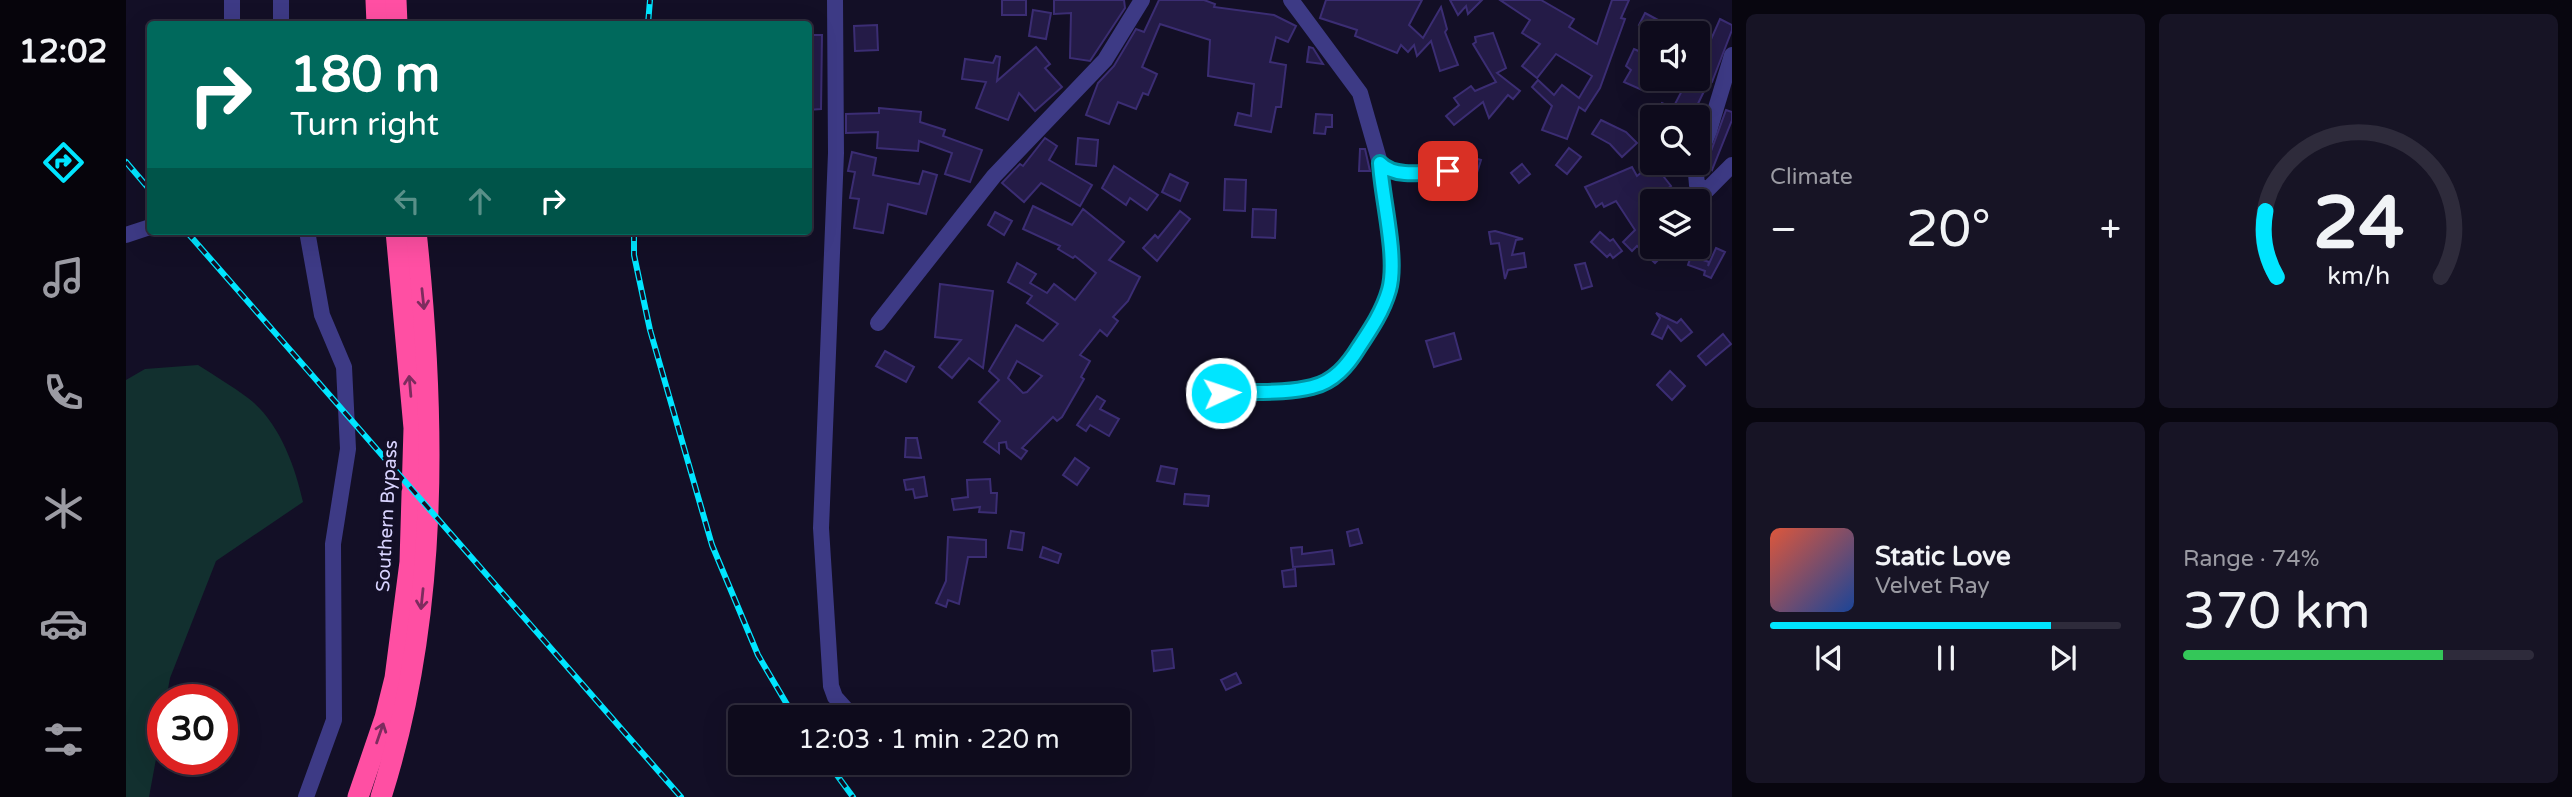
<!DOCTYPE html>
<meta charset="utf-8">
<style>
:root{--surface:#0e0b1c;--page:#171425;--text:#f1f3f6;--muted:#9b9ba3;--line:#2e2b3b;--accent:#00e5ff}
body{margin:0;font-family:"Varela Round",sans-serif;background:var(--page);color:var(--text);height:100vh;display:flex;flex-direction:column;font-size:26px;white-space:nowrap}
*{box-sizing:border-box;margin:0}
p{font-size:23px;color:var(--muted)}
.icon{flex:none;width:38px;height:38px;fill:none;stroke:currentColor;stroke-width:2;stroke-linecap:round;stroke-linejoin:round}
.map{position:relative;flex:1;overflow:hidden}
.drawer{display:flex;flex-direction:column;gap:14px;padding:14px;background:#08060f;width:840px}
.drawer>*{flex:none}
.hud{position:absolute;left:21px;top:21px;width:665px;height:214px;border-radius:7px;box-shadow:0 7px 28px #0002,0 0 0 2px var(--line);background:#00695c;color:#fff;overflow:hidden}
.tools{position:absolute;left:1514px;top:21px;display:grid;gap:14px}
.tools a{display:grid;place-items:center;width:70px;height:70px;border-radius:7px;background:var(--surface);box-shadow:0 7px 28px #0002,0 0 0 2px var(--line);font-size:35px}
.speed{position:absolute;left:21px;top:684px;display:flex;gap:14px;font-size:35px;font-weight:700;text-align:center}
.speed>*{display:grid;place-content:center;width:91px;height:91px;border-radius:50%;background:var(--surface);box-shadow:0 7px 28px #0002,0 0 0 2px var(--line);line-height:1}
.speed .limit{border:10px solid #d22;background:#fff;color:#111}
.pin{position:absolute;display:grid;place-items:center;width:60px;height:60px;color:#fff;margin:-30px;border-radius:14px;box-shadow:0 4px 10px #0006}
.me{position:absolute;width:77px;margin:-38px;rotate:87deg;stroke-linejoin:round;filter:drop-shadow(0 0 5px #0008)}
.turn{display:flex;align-items:center;gap:24px;height:147px;padding:0 28px;font-size:32px}
.turn .icon{width:91px;height:91px;stroke-width:2.5}
.turn b{display:block;font-size:49px;line-height:60px}
.lanes{display:flex;align-items:center;height:66px;padding:0 28px;background:#0003;justify-content:center;gap:35px;direction:ltr}
.lanes .off{opacity:.35}
.big{font-size:52px;font-weight:600;line-height:1.1}
.drawer .tile{flex:1;display:flex;flex-direction:column;justify-content:center;gap:10px;min-width:0;padding:0 24px;border-radius:10px;background:var(--page)}
.drawer .dial{align-items:center;gap:0}
.dial svg{height:182px;overflow:visible;fill:none;stroke:var(--line);stroke-width:7;stroke-linecap:round;text-anchor:middle}
.dial text{fill:var(--text);stroke:none}
.song{display:flex;align-items:center;gap:21px}
.cover{width:84px;height:84px;border-radius:10px;background:linear-gradient(135deg,hsl(10 70% 55%),hsl(220 70% 35%))}
.played{height:7px;border-radius:4px;background:linear-gradient(90deg,var(--accent) 80%,var(--line) 80%)}
.keys{display:flex;justify-content:space-around;direction:ltr}
.heat{display:flex;justify-content:space-between;align-items:center;font-size:38px;direction:ltr}
.charge{height:10px;border-radius:5px;background:linear-gradient(90deg,#34c759 74%,var(--line) 0)}
.drawer .tiles{flex:1;display:grid;gap:14px;grid-template-columns:repeat(2,1fr)}
.trip{position:absolute;left:602px;top:705px;width:402px;height:70px;border-radius:7px;background:var(--surface);box-shadow:0 7px 28px #0002,0 0 0 2px var(--line);font-weight:600;line-height:70px;text-align:center}
main{display:flex;flex:1;min-height:0}
.dock{display:flex;flex-direction:column;width:126px;justify-content:space-around;align-items:center;background:#06040b;color:var(--muted)}
.dock .icon{width:49px;height:49px}
.dock .selected{color:var(--accent)}
.dock b{font-size:32px;color:var(--text)}
.map>svg:first-child{display:block}
</style>
<main>
<nav class="dock">
<b>12:02</b>
<svg class="icon selected" aria-label="directions" viewBox="0 0 24 24"><path d="M12 3l9 9-9 9-9-9zM9 14v-3h6M13 9l2 2-2 2"/></svg>
<svg class="icon" aria-label="music" viewBox="0 0 24 24"><path d="M9 18V5l10-2v13"/><circle cx="6" cy="18" r="3"/><circle cx="16" cy="16" r="3"/></svg>
<svg class="icon" aria-label="phone" viewBox="0 0 24 24"><path d="M5 4h4l2 5-3 2q2 4 5 5l2-3 5 2v4C11 20 4 13 5 4z"/></svg>
<svg class="icon" aria-label="climate" viewBox="0 0 24 24"><path d="M12 3v18M4 7l16 10M4 17L20 7"/></svg>
<svg class="icon" aria-label="car" viewBox="0 0 24 24"><path d="M5 17H2v-5l4-1 3-4h7l3 4 3 1v5h-3M9 17h6M6 11h13"/><circle cx="7" cy="17" r="2"/><circle cx="17" cy="17" r="2"/></svg>
<svg class="icon" aria-label="filters" viewBox="0 0 24 24"><path d="M4 7h16M4 17h16"/><circle cx="9" cy="7" r="2"/><circle cx="15" cy="17" r="2"/></svg>
</nav>
<div class="map">
<svg width="1606" height="797" viewBox="0 0 1606 797">
<rect width="100%" height="100%" fill="#130f26"/>
<!-- green -->
<path fill="#12302f" d="M72,365C89,376 106,386 122,398C153,421 169,466 177,502L90,561L44,678L40,700H37V721L23,797H0V380L19,369Z"/>
<!-- building -->
<g fill="#241b47" stroke="#3b2d73" stroke-width="2" fill-rule="evenodd">
<rect x="876" y="0" width="24" height="15"/>
<polygon points="928,0 998,0 999,8 964,61 944,58 945,13 928,14"/>
<polygon points="1033,0 1078,0 1089,4 1088,7 1148,15 1170,26 1162,42 1150,37 1144,62 1160,65 1155,107 1150,107 1145,132 1109,125 1112,113 1125,116 1128,84 1082,76 1084,40 1034,24 1016,67 1031,74 1022,95 1017,93 1010,109 992,102 983,124 960,115 972,83 988,66 1010,29 1018,32"/>
<polygon points="1200,0 1296,0 1283,25 1297,38 1315,7 1321,29 1319,32 1332,65 1314,71 1305,41 1291,56 1288,45 1282,52 1275,45 1271,53 1229,36 1231,30 1194,18"/>
<polygon points="1324,0 1356,0 1342,14 1340,6 1332,15"/>
<polygon points="1374,0 1415,0 1448,19 1443,27 1471,44 1486,0 1503,0 1495,18 1499,19 1474,88 1459,111 1453,107 1441,139 1416,130 1426,106 1406,87 1412,80 1428,95 1436,85 1453,98 1466,76 1430,54 1411,78 1396,66 1414,44 1396,33 1404,20"/>
<polygon points="907,10 925,13 920,39 903,36"/>
<polygon points="1519,13 1534,21 1528,33 1513,25"/>
<polygon points="1594,19 1606,25 1606,30 1586,82 1583,81 1566,116 1569,117 1530,117 1536,103 1547,108 1562,79 1572,79 1572,50 1579,53"/>
<polygon points="751,25 752,50 729,51 728,26"/>
<polygon points="1367,33 1380,68 1371,73 1394,91 1387,99 1382,95 1363,118 1357,102 1328,125 1320,116 1333,105 1328,98 1345,86 1349,91 1370,82 1347,44 1350,42 1349,37"/>
<polygon points="682,35 696,35 695,109 682,110"/>
<polygon points="910,47 924,64 919,68 936,87 909,111 893,93 882,120 850,108 860,82 836,79 839,59 867,63 870,56 874,57 871,81"/>
<polygon points="1183,47 1187,48 1197,64 1181,62"/>
<polygon points="1508,49 1526,57 1526,68 1516,90 1498,82 1505,70 1500,66"/>
<polygon points="753,108 795,112 794,122 819,130 817,136 856,150 844,182 819,174 826,153 793,141 792,151 751,148 752,132 720,133 720,114 753,113"/>
<polygon points="1600,110 1606,112 1606,120 1586,170 1580,165"/>
<polygon points="1190,114 1206,115 1206,127 1200,127 1199,134 1188,133"/>
<polygon points="1475,120 1500,132 1511,143 1496,157 1484,144 1466,134"/>
<polygon points="919,138 931,146 923,160 966,185 954,206 915,183 898,202 876,183 894,164 897,166"/>
<polygon points="952,138 972,140 970,166 950,164"/>
<polygon points="1443,148 1455,157 1441,174 1430,165"/>
<polygon points="1234,149 1239,149 1244,171 1233,171"/>
<polygon points="726,152 750,158 747,175 793,184 797,171 811,175 800,214 762,204 757,233 728,228 733,199 724,198 729,172 722,171"/>
<polygon points="1327,152 1355,160 1349,179 1330,177 1331,166 1324,161"/>
<polygon points="1527,163 1545,186 1526,201 1526,247 1545,247 1529,263 1511,246 1506,251 1497,242 1509,230 1490,201 1478,207 1476,203 1470,207 1459,187 1506,167 1511,176"/>
<polygon points="1396,164 1404,174 1393,183 1385,173"/>
<polygon points="988,166 1032,195 1021,210 1004,198 1000,205 976,188"/>
<polygon points="1044,174 1062,183 1054,201 1036,192"/>
<polygon points="1099,179 1120,180 1119,211 1098,210"/>
<path d="M907,206L946,225L957,209L998,242L983,260L1014,277L1002,301L987,317L992,321L981,336L974,330L954,355L964,361L955,377L958,379L936,417L931,421L927,417L896,448L901,451L895,459L881,448L880,442L873,443V453L858,442L874,421L853,402L873,380L863,371L890,325L917,341L932,324L901,303L906,296L882,282L891,263L910,274L904,283L921,293L928,284L949,300L970,273L949,256L947,258L932,249L934,246L897,229ZM891,361L916,376L901,392L897,393L882,378Z"/>
<polygon points="1127,209 1150,210 1149,238 1126,237"/>
<polygon points="1054,211 1064,219 1031,261 1017,248 1029,235 1032,238"/>
<polygon points="869,212 886,221 878,235 862,225"/>
<polygon points="1369,231 1397,239 1390,240 1386,255 1398,253 1400,267 1382,270 1379,279 1373,243 1365,244 1363,232"/>
<polygon points="1474,232 1484,241 1487,239 1496,251 1487,258 1484,254 1481,257 1465,242"/>
<polygon points="1590,248 1599,252 1585,278 1578,275 1579,271 1562,265 1565,256 1583,262 1582,266"/>
<polygon points="1459,263 1466,286 1456,289 1449,265"/>
<polygon points="814,284 867,291 857,368 843,358 826,378 813,367 835,340 809,337"/>
<polygon points="1530,313 1551,323 1555,319 1566,332 1555,341 1542,326 1536,339 1526,334 1534,318"/>
<polygon points="1328,333 1335,359 1308,367 1300,341"/>
<polygon points="1597,334 1605,344 1580,365 1572,356"/>
<polygon points="759,351 788,367 780,382 750,366"/>
<polygon points="1544,371 1559,386 1546,400 1531,385"/>
<polygon points="971,396 979,401 974,409 993,419 983,436 964,425 960,431 951,425"/>
<polygon points="780,438 791,438 795,458 779,457"/>
<polygon points="949,458 963,468 951,485 937,475"/>
<polygon points="1035,466 1051,469 1048,484 1031,481"/>
<polygon points="798,477 801,496 789,498 787,489 780,490 778,480"/>
<polygon points="864,479 865,493 871,493 870,513 853,512 854,507 828,510 826,499 842,497 841,480"/>
<polygon points="1059,494 1083,496 1082,506 1058,504"/>
<polygon points="1232,529 1236,543 1224,546 1221,532"/>
<polygon points="885,531 898,533 896,550 882,548"/>
<polygon points="822,537 860,540 860,557 842,557 833,604 822,600 820,607 810,603 820,581"/>
<polygon points="917,547 935,554 932,563 914,557"/>
<polygon points="1176,547 1176,554 1206,550 1208,564 1167,567 1165,548"/>
<polygon points="1169,569 1170,586 1158,587 1156,571"/>
<polygon points="1046,649 1048,668 1028,671 1026,651"/>
<polygon points="1110,673 1115,683 1100,690 1095,680"/>
</g>
<g fill="none" stroke-linecap="round" stroke-linejoin="round">
<!-- minor -->
<g stroke="#3d3a85" stroke-width="16">
<polyline points="106,0 106,24"/>
<polyline points="709,0 710,153 695,528 705,686 709,697 728,718"/>
<path d="M1165,0L1234,93L1254,163C1269,179 1301,172 1322,171"/>
<polyline points="155,24 155,0"/>
<polyline points="1572,158 1583,131 1606,55"/>
<polyline points="1569,163 1571,185 1581,190 1606,165"/>
<polyline points="0,235 24,227"/>
<polyline points="752,323 868,176 979,60 1016,0"/>
<path d="M1095,393C1124,391 1158,394 1186,387C1208,382 1222,365 1233,347C1245,329 1257,311 1263,290C1273,258 1256,199 1254,163"/>
<polyline points="180,797 208,720 207,544 222,449 218,367 196,315 181,231"/>
</g>
<!-- highway -->
<g stroke="#ff4fa3" stroke-width="21">
<polyline points="250,0 251,24"/>
<polyline points="270,0 271,24"/>
<polyline points="232,797 259,718 269,678 284,562 288,428 270,231"/>
<path d="M255,797C313,615 310,419 290,231"/>
</g>
<defs>
<g id="rail">
<polyline points="522,24 524,0"/>
<polyline points="0,162 24,190"/>
<polyline points="60,231 555,797"/>
<polyline points="508,231 508,255 524,330 586,545 632,655 669,718"/>
<polyline points="702,763 727,797"/>
</g>
</defs>
<!-- rail casing -->
<use href="#rail" stroke="#00e5ff" stroke-width="6"/>
<!-- rail -->
<use href="#rail" stroke="#130f26" stroke-width="3.5" stroke-dasharray="10" stroke-linecap="butt"/>
</g>
<!-- one-way arrows -->
<defs><path id="oneway-shaft" d="M-6 0H5M1.5-3L5.5 0L1.5 3" fill="none" stroke-width="1.6" stroke-linecap="round" stroke-linejoin="round" transform="scale(1.75)"/></defs>
<g stroke="#7d2c5e">
<use href="#oneway-shaft" transform="translate(297 299) rotate(84)"/>
<use href="#oneway-shaft" transform="translate(284 386) rotate(-95)"/>
<use href="#oneway-shaft" transform="translate(296 599) rotate(96)"/>
<use href="#oneway-shaft" transform="translate(254 733) rotate(-71)"/>
</g>
<g fill="none" stroke-linecap="round" stroke-linejoin="round">
<defs>
<path id="route" d="M1095,393C1124,391 1158,394 1186,387C1208,382 1222,365 1233,347C1245,329 1257,311 1263,290C1272,258 1256,199 1254,163C1269,179 1301,172 1322,171"/>
</defs>
<!-- route casing -->
<use href="#route" stroke="#0095a6" stroke-width="18"/>
<!-- route -->
<use href="#route" stroke="#00e5ff" stroke-width="12"/>
</g>
<g text-anchor="middle" dominant-baseline="central" stroke-width="7" stroke-linejoin="round" paint-order="stroke">
<!-- street labels -->
<g font-size="19" fill="#d9d4ff" stroke="#130f26">
<text transform="translate(261 516) rotate(-87)">Southern Bypass</text>
</g>
</g>
</svg>
<div class="tools">
<a><svg class="icon" aria-label="sound" viewBox="0 0 24 24"><path d="M4 9h4l5-4v14l-5-4H4zM17 9q2 3 0 6"/></svg></a>
<a><svg class="icon" aria-label="search" viewBox="0 0 24 24"><circle cx="10" cy="10" r="6"/><path d="M15 15l6 6"/></svg></a>
<a><svg class="icon" aria-label="layers" viewBox="0 0 24 24"><path d="M12 4l9 5-9 5-9-5zM3 14l9 5 9-5"/></svg></a>
</div>
<div class="speed"><div class="limit">30</div></div>
<div class="pin" style="left:1322px;top:171px;background:#d93025"><svg class="icon" aria-label="arrive" viewBox="0 0 24 24"><path d="M6 21V4h12l-3 4 3 4H6"/></svg></div>
<svg class="me" style="left:1095px;top:393px" viewBox="-20 -20 40 40"><circle r="17" fill="#00e5ff" stroke="#fff" stroke-width="3"/><path d="M0-11L8 9 0 5-8 9z" fill="#fff"/></svg>
<div class="trip">12:03 · 1 min · 220 m</div>
<div class="hud">
<div class="turn"><svg class="icon" aria-label="right" viewBox="0 0 24 24"><path d="M7 20v-9h11M14 6l5 5-5 5"/></svg><div><b>180 m</b>Turn right</div></div>
<div class="lanes"><svg class="icon off" aria-label="left" viewBox="0 0 24 24"><path d="M17 20v-9H6M10 6l-5 5 5 5"/></svg><svg class="icon off" aria-label="ahead" viewBox="0 0 24 24"><path d="M12 20V5M6 11l6-6 6 6"/></svg><svg class="icon" aria-label="right" viewBox="0 0 24 24"><path d="M7 20v-9h11M14 6l5 5-5 5"/></svg></div>
</div>
</div>
<section class="drawer">
<div class="tiles">
<div class="tile"><p>Climate</p>
<div class="heat"><a>−</a><b class="big">20°</b><a>+</a></div>
</div>
<div class="tile dial"><svg viewBox="0 0 100 80">
<path d="M14 69A42 42 0 1 1 86 69"/>
<path d="M14 69A42 42 0 0 1 9 40" stroke="#00e5ff"/>
<text x="50" y="56" font-size="32" font-weight="700">24</text>
<text x="50" y="72" font-size="11">km/h</text>
</svg></div>
<div class="tile">
<div class="song"><i class="cover"></i><div><b>Static Love</b><p>Velvet Ray</p></div></div>
<div class="played"></div>
<div class="keys"><svg class="icon" aria-label="previous" viewBox="0 0 24 24"><path d="M18 5L8 12l10 7zM5 5v14"/></svg><svg class="icon" aria-label="pause" viewBox="0 0 24 24"><path d="M8 5v14M16 5v14"/></svg><svg class="icon" aria-label="next" viewBox="0 0 24 24"><path d="M6 5l10 7-10 7zM19 5v14"/></svg></div>
</div>
<div class="tile"><p>Range · 74%</p><b class="big">370 km</b><div class="charge"></div></div>
</div>
</section>
</main>
